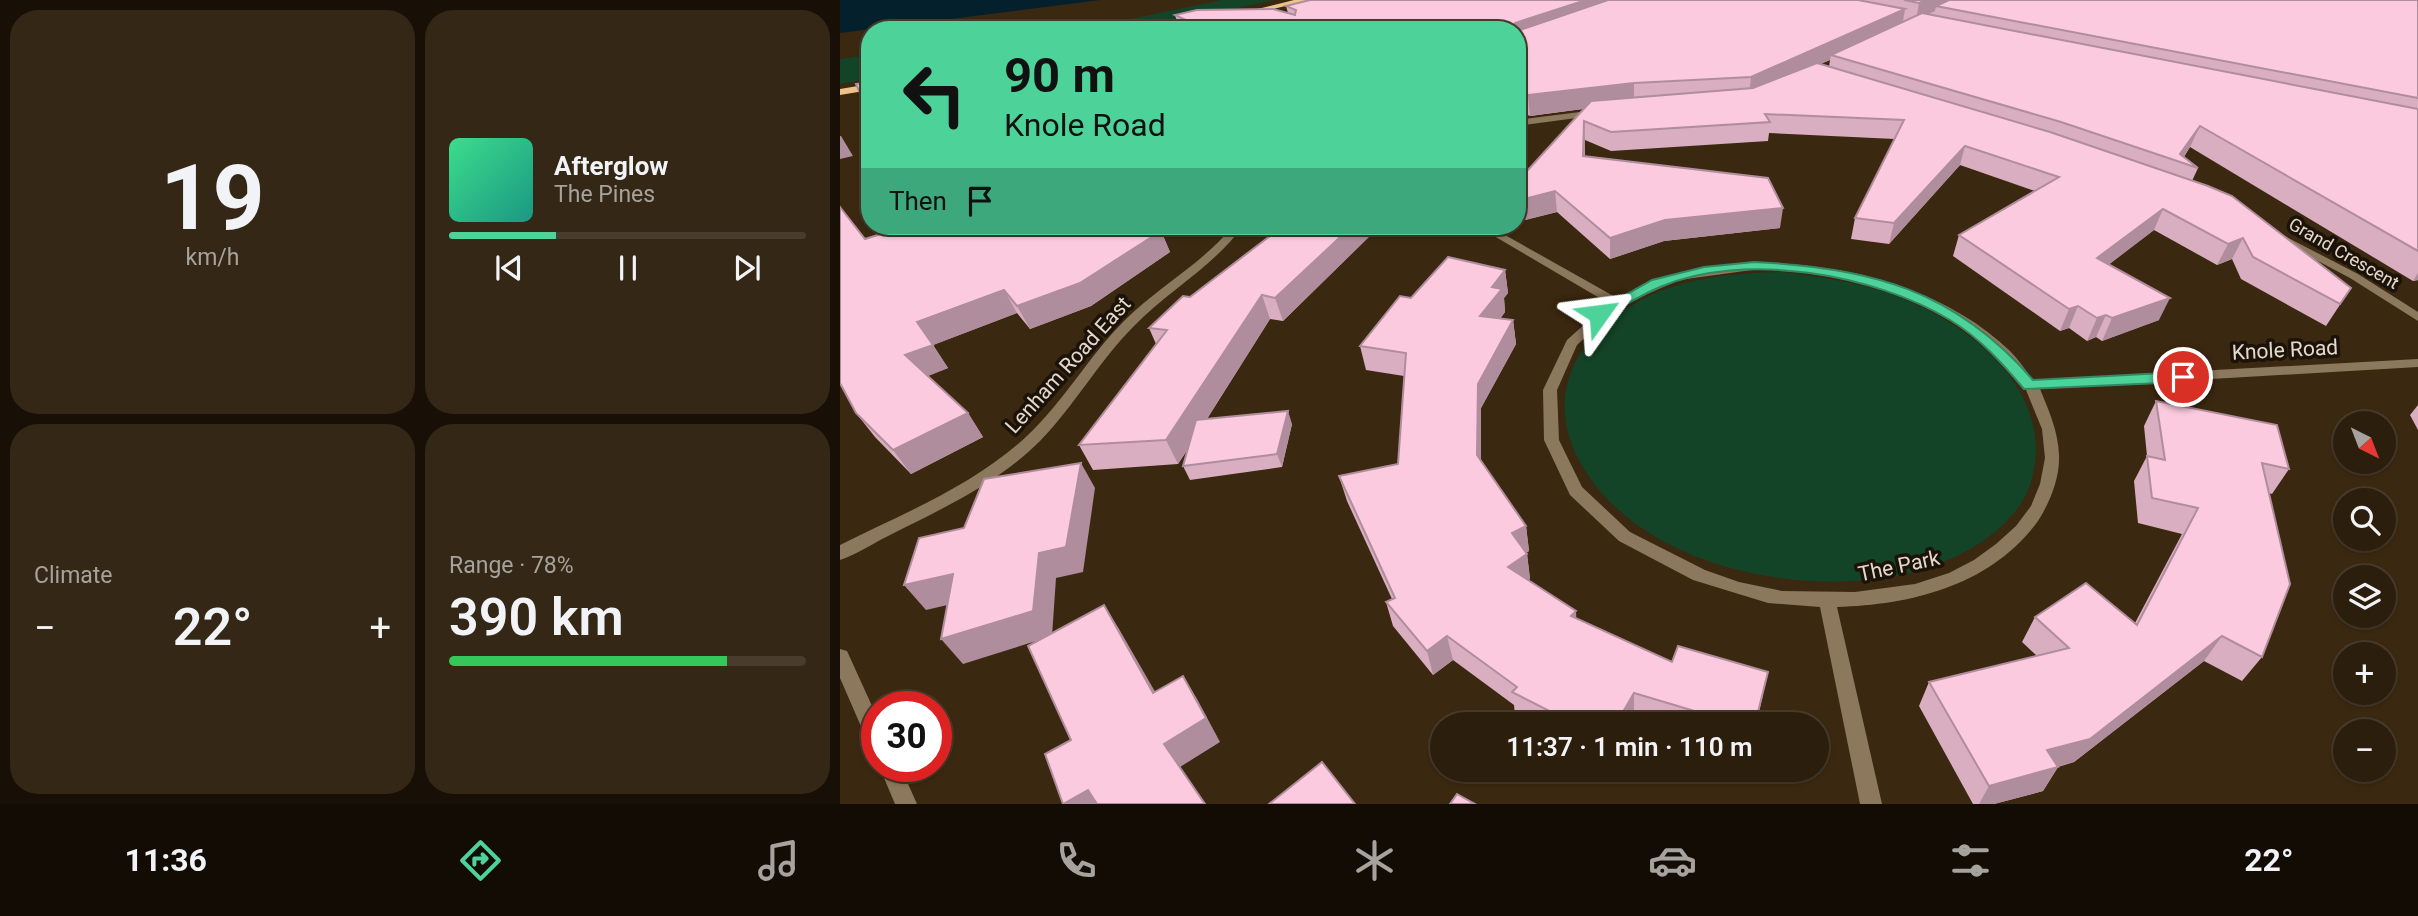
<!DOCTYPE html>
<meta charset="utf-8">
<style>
:root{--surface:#2c1e0c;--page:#342715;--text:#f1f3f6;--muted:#a6a29d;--line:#483c2d;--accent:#4dd39a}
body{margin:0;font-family:Roboto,sans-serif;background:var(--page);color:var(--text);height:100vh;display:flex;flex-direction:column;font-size:26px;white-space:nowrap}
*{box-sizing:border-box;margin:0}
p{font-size:23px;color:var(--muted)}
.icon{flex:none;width:38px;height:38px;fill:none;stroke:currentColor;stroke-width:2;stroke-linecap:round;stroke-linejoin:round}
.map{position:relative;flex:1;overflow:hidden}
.sheet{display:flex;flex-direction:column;gap:10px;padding:10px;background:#181007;width:840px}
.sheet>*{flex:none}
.guide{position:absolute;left:21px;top:21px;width:665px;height:214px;border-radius:28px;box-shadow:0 2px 5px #0004,0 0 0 2px var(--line);background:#4dd39a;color:#111;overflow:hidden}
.needle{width:46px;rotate:138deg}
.tools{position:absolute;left:1493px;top:411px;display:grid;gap:14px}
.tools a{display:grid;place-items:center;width:63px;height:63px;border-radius:50%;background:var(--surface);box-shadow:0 2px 5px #0004,0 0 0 2px var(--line);font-size:35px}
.speed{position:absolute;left:21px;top:691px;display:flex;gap:14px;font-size:35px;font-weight:700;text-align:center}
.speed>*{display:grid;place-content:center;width:91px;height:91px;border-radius:50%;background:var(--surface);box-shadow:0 2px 5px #0004,0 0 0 2px var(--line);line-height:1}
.speed .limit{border:10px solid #d22;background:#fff;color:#111}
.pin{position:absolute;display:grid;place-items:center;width:60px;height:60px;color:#fff;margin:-30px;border:4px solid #fff;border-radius:50%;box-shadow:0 2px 7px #0007}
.me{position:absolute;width:77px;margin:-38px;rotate:59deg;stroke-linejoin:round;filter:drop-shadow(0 0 5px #0008)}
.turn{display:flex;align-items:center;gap:24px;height:147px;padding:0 28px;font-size:32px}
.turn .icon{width:91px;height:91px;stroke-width:2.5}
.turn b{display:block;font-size:49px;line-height:60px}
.then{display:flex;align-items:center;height:66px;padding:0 28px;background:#0003;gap:14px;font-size:26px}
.big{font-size:52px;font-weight:600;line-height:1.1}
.sheet .card{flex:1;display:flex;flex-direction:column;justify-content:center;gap:10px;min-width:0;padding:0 24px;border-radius:28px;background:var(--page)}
.sheet .dial{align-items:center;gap:0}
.dial b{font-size:91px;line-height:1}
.song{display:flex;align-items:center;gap:21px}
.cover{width:84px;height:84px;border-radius:10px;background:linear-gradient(135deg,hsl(150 70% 55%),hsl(170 70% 35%))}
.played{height:7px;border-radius:4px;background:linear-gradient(90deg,var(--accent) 30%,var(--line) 30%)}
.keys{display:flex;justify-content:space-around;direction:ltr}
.heat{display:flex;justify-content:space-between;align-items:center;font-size:38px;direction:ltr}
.charge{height:10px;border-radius:5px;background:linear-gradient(90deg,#34c759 78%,var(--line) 0)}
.sheet .tiles{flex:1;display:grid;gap:10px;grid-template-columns:repeat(2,1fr)}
.trip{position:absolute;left:590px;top:712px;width:399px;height:70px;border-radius:35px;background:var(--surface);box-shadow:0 2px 5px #0004,0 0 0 2px var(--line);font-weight:600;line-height:70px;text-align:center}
.tab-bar{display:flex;height:112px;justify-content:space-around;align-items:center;background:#120c05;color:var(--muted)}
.tab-bar .icon{width:49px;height:49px}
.tab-bar .current{color:var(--accent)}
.tab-bar b{font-size:32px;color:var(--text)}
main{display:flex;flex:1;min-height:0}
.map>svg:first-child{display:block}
</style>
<main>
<section class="sheet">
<div class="tiles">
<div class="card dial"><b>19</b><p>km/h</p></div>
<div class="card">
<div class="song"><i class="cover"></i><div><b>Afterglow</b><p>The Pines</p></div></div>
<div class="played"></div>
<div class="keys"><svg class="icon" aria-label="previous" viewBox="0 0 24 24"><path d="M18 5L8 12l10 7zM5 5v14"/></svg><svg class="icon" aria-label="pause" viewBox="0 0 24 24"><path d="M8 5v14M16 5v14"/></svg><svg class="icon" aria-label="next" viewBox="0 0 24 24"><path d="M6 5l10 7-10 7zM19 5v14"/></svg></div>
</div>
<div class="card"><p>Climate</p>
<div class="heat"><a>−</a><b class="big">22°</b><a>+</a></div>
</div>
<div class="card"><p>Range · 78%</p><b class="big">390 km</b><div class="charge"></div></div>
</div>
</section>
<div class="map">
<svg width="1578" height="804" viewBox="0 0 1578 804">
<rect width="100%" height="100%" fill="#3b2810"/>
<!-- green -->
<g fill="#144428">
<polygon points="382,0 434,0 294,30 237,30"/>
<polygon points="30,55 30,79 0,84 0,59"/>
<path d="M941,272C976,276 1010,281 1045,292C1121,317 1216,386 1192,478C1181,522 1133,552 1093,566C982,605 796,572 738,458C695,374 764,305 842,284C875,275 907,273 941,272Z"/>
</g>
<!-- water -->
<polygon fill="#03202c" points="0,0 260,0 0,33"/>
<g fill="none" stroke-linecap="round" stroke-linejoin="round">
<!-- minor -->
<g fill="#8c785c" fill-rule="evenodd">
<polygon points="756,110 759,111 759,115 677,126 677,120"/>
<path d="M393,226H403C373,267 329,290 294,326C259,361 235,405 200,441C159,482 104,508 52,534C35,542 18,554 0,560V545C64,513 135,485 188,435C224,401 249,356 284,321C319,286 362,264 393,226Z"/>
<path d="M637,226H649L777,298C796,290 816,279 836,274C943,248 1089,272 1170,351C1179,360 1186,371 1193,380L1578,359V367L1200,389C1209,411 1218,431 1219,455C1220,478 1210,502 1198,521C1152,585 1072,605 997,607L1042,804H1020L980,607L928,603L853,580L779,541L730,495L704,440L703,390L727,340L768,303ZM919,269L960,272L1003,279L1044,290L1088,307L1128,329L1162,358L1186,390L1202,429L1205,458L1200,484L1191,506L1176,526L1156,544L1134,560L1109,573L1075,584L1015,592L942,591L899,582L865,570L790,532L742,487L719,440L717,390L737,345L778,307L839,280Z"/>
<polygon points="1431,229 1518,274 1578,312 1578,321 1510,278 1427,234 1426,232"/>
<polygon points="0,649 7,651 37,717 37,749 30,747 0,678"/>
<polygon points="39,766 60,766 77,804 55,804"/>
</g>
<!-- primary -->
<g fill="#ecc489" fill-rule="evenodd">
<polygon points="454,0 470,0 401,17 397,14"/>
<polygon points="360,20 363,25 323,30 324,28"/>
<polygon points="30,84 30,90 0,95 0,89"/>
</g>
</g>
<!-- wall -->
<g fill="#d9aec0" fill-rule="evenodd">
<path d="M470,0H1578V280L1573,281L1350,147L1344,157L1358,168L1352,181L1511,288L1486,326L1401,279L1392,259L1377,265L1314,230L1269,264L1319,320L1262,341L1256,337L1247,341L1229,328L1220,331L1113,256L1119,235L1195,191L1120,165L1049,244L1011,239L1015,218L1055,139L929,133L928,141L771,151L745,140V156L940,228L824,241L770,259L717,212L677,222L743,109L690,116L677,110V30H340L335,15L448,13L446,6ZM990,60L989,67L980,64Z"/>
<polygon points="443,226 540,226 443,321 430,319 367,419 452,424 442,467 350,480 343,466 348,449 338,464 253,470 239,445 316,344 309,328"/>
<polygon points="310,228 321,231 330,252 251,306 190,329 177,313 93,345 108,368 87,376 128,413 143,437 71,474 35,437 16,413 25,239"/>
<polygon points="665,270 668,293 664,298 665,312 660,319 673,320 676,344 641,408 641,461 686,526 689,551 686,553 687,554 690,579 688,580 736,619 832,662 923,695 916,724 820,724 794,716 789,724 692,724 675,716 674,705 613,660 593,675 553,626 546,602 552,599 507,501 499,476 558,464 564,376 526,370 520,346 571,298"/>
<polygon points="1316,401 1449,469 1432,494 1429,493 1422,657 1402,681 1364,661 1234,762 1218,767 1203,791 1154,804 1133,804 1079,706 1089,682 1197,656 1182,642 1195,617 1295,623 1342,534 1298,523 1294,481 1307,456 1304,426"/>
<polygon points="1578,405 1578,430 1570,415"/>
</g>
<!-- shaded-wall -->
<g fill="#b08d9c">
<polygon points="746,0 798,0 677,40 677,30 674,30 675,23"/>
<polygon points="1086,0 1120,0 1096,6 1095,11 1076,20 1079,3"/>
<polygon points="1065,9 1062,27 991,55 990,60 909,96 911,77"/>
<polygon points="794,83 794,102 690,116 688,95"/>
<polygon points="744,121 745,140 744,176 743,156"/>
<polygon points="1360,126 1350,147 1340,162 1340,154"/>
<polygon points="0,136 1,136 13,156 0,159"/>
<polygon points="1125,146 1120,165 1049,244 1054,223"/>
<polygon points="715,191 717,212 677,222 677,201"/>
<polygon points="943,208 940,228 824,241 770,259 770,238 825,220"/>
<polygon points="1323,209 1314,230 1249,280 1257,258"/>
<polygon points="308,226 309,226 313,235 321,231 330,252 251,306 190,329 177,306"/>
<polygon points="512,226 540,226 443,321 435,298"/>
<polygon points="1403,238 1392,259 1377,265 1388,244"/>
<polygon points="665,270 668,293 664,298 665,312 644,339 640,316 652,287"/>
<polygon points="1578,273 1578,280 1573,281"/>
<polygon points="164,290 177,313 93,345 108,368 81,379 65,355 77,322"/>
<polygon points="422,295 430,319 338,464 326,440"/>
<polygon points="1330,298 1319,320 1262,341 1272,318"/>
<polygon points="1238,306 1229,328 1220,331 1229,309"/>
<polygon points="1266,315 1256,337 1247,341 1257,318"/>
<polygon points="673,320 676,344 641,408 641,479 637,455 638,384"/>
<polygon points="448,411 452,424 442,467 437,454"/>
<polygon points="128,413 143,437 71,474 53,450"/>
<polygon points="241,463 255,488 243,572 216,578 212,636 123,664 101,639 199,553"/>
<polygon points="686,526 689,551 676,558 672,533"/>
<polygon points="687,554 690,579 672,591 668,567"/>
<polygon points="113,574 133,599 86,610 64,585"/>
<polygon points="264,605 279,629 329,716 313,693"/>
<polygon points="736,611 737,635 731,616"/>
<polygon points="607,636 613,660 593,675 587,651"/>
<polygon points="1382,636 1364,661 1234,762 1193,774 1207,750"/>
<polygon points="343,676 357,699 380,742 340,767 324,744"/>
<polygon points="794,693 794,716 789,724 776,724"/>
<polygon points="1218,767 1203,791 1154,804 1139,804 1149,786"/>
<polygon points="248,790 261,804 224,804"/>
</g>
<!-- building -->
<g fill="#fccadf" stroke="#b08d9c" stroke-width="2">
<polygon points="470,0 746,0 675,23 674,30 367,30 335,15 357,10 433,9 455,15 456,10 446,6"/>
<polygon points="768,0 1018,0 1065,9 911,77 794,83 688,95 677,91 677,31"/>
<polygon points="1064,0 1086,0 1079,3"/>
<polygon points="1109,0 1578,0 1578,98 1096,6"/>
<polygon points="1082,13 1578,109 1578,251 1360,126 1340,154 1358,168 1221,122 991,55"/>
<polygon points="977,63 1210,132 1368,186 1392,196 1511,288 1500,304 1413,257 1403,238 1388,244 1323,209 1257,258 1330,298 1272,318 1266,315 1257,318 1238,306 1229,309 1119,235 1219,177 1125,146 1054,223 1015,218 1064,120 925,114 930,122 771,132 744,121 743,156 928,178 943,208 825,220 770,238 715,191 677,201 677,182 751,101 913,88"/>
<polygon points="30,82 30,115 16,84"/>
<polygon points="0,207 25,239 66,226 308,226 306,227 321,231 240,283 177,306 164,290 77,322 93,345 65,355 128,413 53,450 16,413 0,383"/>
<polygon points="443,226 512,226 435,298 422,295 326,440 239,445 327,330 309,328 343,296 350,297"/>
<polygon points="608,257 665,270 652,287 662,289 640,316 673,320 638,384 637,455 686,526 672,533 687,554 668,567 736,611 731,616 832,662 838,646 928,672 915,724 898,724 794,693 776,724 735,724 672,692 677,687 607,636 587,651 546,602 555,598 499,476 558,464 566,353 520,346 560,296 571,298"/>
<polygon points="1316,401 1437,425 1449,469 1422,463 1450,584 1422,657 1382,636 1250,739 1207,750 1218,767 1149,786 1089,682 1229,648 1195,617 1246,583 1297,625 1358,508 1312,498 1307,456 1325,460"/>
<polygon points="448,411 437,454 343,466 356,420"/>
<polygon points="241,463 226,547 199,553 193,611 101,639 113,574 64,585 79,538 124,528 144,479"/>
<polygon points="264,605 313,693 343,676 366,718 324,744 365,804 257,804 248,790 223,804 205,754 231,740 188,646"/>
<polygon points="482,762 515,804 429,804"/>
<polygon points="617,794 635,804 610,804"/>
</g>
<!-- route -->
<path fill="#4dd39a" stroke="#328964" stroke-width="2" d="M914,262C1030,267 1115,290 1193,380L1343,372L1350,377L1343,382L1184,389C1162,363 1140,338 1110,320C1034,274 904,251 820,287C801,295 782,307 764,317L752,314L812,280L864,267Z"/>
<g text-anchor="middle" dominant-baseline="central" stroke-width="7" stroke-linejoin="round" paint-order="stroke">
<!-- far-street labels -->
<g font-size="18" fill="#e6d9cb" stroke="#1b1309">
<text transform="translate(1504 253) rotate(30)">Grand Crescent</text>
</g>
<!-- street labels -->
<g font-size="21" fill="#e6d9cb" stroke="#1b1309">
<text transform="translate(1445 350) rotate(-3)">Knole Road</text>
<text transform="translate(228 365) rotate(-48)">Lenham Road East</text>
<text transform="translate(1059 566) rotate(-12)">The Park</text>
</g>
</g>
</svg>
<div class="tools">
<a><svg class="needle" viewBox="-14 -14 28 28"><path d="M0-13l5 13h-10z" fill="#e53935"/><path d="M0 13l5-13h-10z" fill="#a6a29d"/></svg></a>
<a><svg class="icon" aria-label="search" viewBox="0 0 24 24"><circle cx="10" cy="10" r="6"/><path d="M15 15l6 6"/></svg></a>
<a><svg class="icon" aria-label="layers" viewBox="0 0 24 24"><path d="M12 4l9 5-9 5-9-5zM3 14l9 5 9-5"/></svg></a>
<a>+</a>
<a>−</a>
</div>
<div class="speed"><div class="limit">30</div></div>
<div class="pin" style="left:1343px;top:377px;background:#d93025"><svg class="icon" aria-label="arrive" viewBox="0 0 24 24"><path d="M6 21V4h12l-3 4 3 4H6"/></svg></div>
<svg class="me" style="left:759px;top:314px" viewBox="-20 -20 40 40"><path d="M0-17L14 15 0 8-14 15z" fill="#4dd39a" stroke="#fff" stroke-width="4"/></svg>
<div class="trip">11:37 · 1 min · 110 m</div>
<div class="guide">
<div class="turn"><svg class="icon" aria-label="left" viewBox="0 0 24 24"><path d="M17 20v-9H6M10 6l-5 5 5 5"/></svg><div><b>90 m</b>Knole Road</div></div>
<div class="then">Then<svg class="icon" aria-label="arrive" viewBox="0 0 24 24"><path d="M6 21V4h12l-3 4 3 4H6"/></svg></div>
</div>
</div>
</main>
<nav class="tab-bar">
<b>11:36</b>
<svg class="icon current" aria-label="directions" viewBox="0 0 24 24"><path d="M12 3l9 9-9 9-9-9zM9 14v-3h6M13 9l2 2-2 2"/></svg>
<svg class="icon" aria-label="music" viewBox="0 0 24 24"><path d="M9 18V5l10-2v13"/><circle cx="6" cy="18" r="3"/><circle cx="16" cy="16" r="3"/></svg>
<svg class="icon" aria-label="phone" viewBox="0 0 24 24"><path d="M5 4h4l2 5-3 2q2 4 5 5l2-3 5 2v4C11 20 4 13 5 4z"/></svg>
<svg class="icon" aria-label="climate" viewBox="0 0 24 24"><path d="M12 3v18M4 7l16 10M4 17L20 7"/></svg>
<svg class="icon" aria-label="car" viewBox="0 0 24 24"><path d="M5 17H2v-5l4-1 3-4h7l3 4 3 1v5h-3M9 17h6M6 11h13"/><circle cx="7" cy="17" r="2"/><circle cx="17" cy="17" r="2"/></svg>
<svg class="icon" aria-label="filters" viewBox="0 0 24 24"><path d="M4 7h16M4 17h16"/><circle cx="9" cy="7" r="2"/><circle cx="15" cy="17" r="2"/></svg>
<b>22°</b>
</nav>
